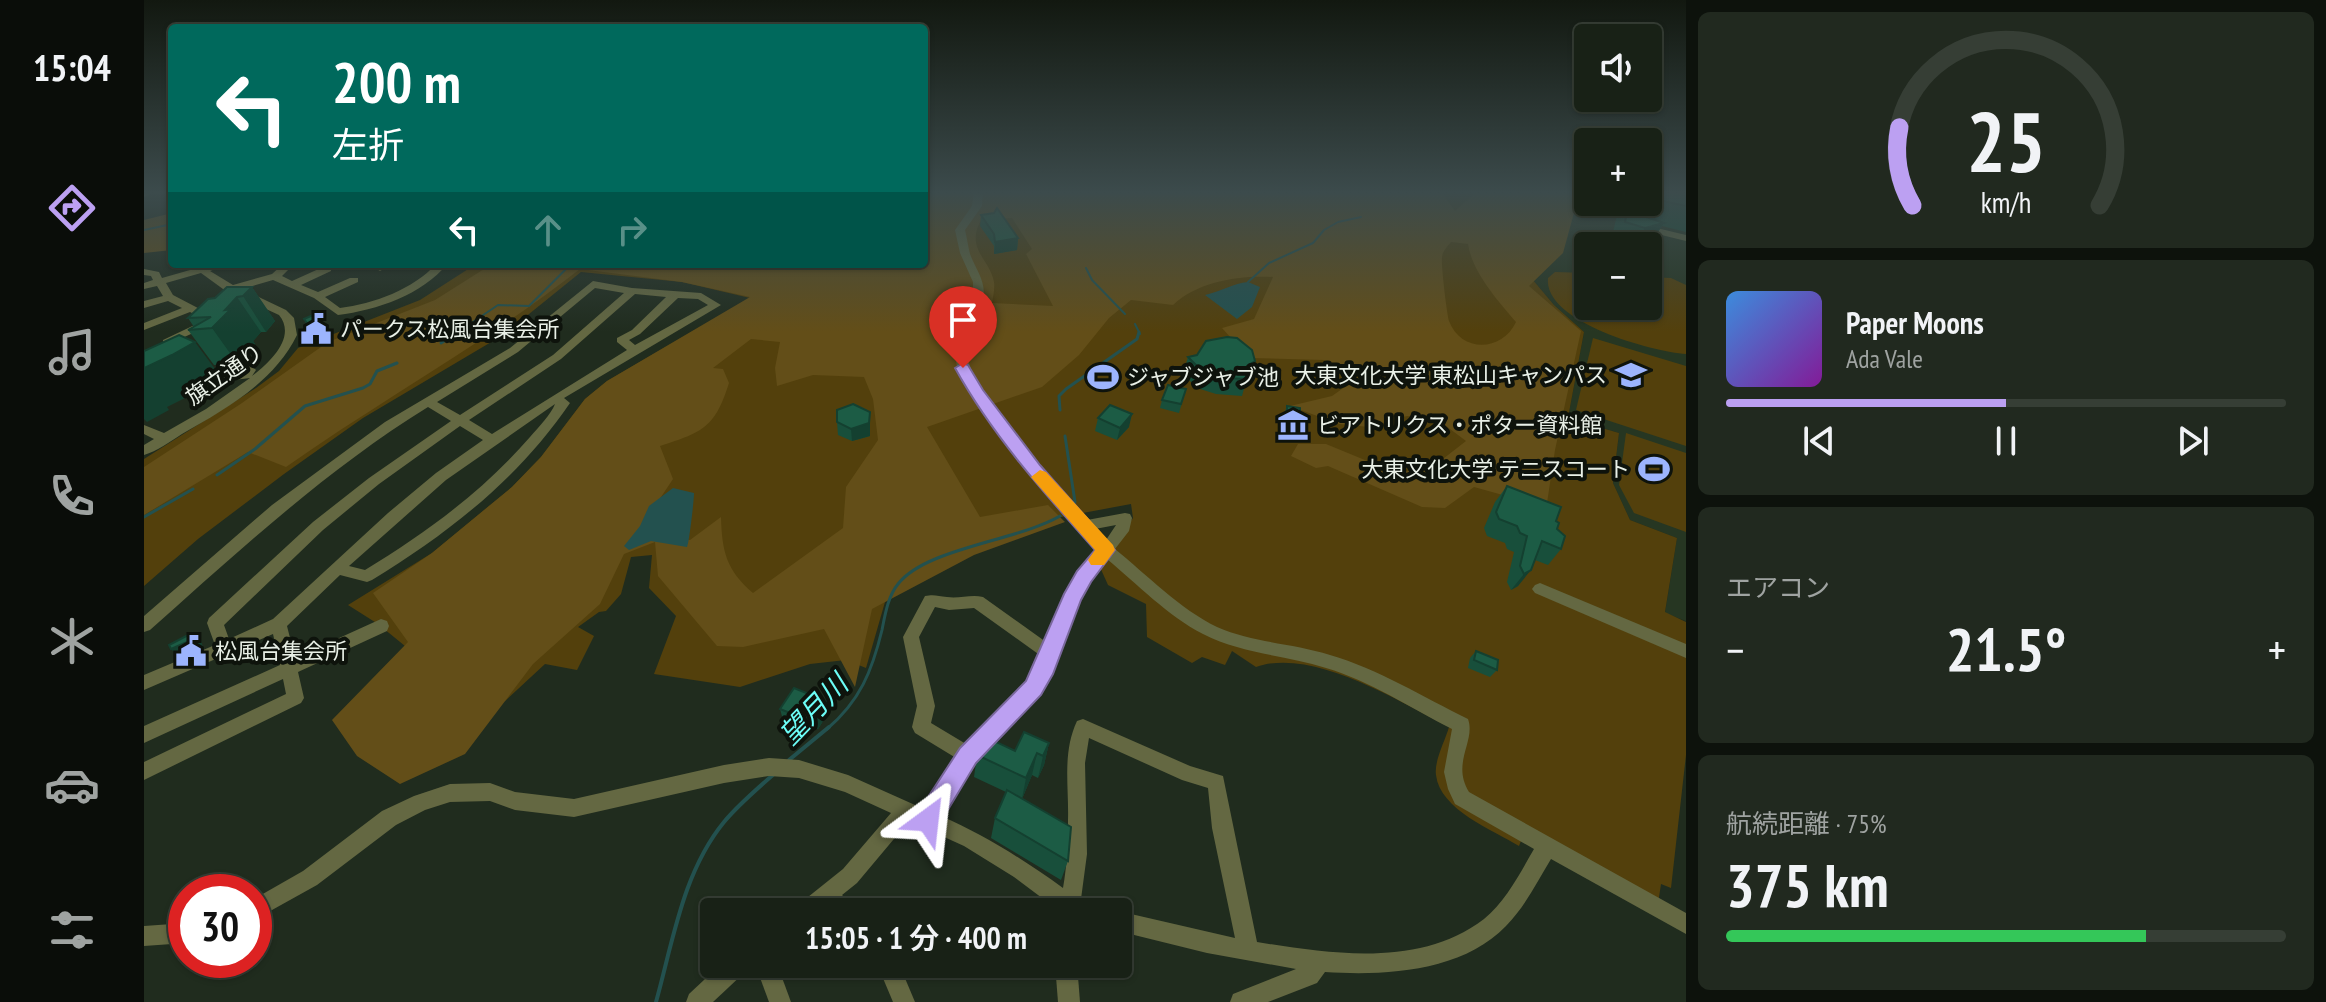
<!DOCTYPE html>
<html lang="ja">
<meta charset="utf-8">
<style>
:root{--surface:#182116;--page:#21291f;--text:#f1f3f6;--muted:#9fa3a1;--line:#363e35;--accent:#bca0f2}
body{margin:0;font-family:"PT Sans Narrow","Noto Sans JP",sans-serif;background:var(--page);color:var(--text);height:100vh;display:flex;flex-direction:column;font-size:30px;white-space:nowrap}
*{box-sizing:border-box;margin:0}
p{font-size:26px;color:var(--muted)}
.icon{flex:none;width:44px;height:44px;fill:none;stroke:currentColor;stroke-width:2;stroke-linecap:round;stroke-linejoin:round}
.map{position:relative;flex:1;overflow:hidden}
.details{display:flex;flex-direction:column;gap:12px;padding:12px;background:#0d120c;width:640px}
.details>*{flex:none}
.top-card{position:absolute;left:24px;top:24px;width:760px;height:244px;border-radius:8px;box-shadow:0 2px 6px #0004,0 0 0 2px var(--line);background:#00695c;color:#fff;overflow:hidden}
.buttons{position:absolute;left:1430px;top:24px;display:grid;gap:16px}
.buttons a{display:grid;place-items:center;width:88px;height:88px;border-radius:8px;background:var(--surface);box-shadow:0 2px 6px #0004,0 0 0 2px var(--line);font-size:40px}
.speed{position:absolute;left:24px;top:874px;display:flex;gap:16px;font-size:40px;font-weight:700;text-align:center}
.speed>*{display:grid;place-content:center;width:104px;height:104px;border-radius:50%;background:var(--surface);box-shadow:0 2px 6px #0004,0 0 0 2px var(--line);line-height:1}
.speed .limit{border:12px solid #d22;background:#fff;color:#111}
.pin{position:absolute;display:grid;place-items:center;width:68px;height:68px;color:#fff;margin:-82px -34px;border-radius:50% 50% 50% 0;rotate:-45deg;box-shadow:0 0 8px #0007}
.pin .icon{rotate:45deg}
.me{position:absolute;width:88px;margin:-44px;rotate:30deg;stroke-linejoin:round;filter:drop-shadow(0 0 6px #0008)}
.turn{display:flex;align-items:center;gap:28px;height:168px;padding:0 32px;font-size:36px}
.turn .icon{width:104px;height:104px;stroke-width:2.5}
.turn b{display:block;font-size:56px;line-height:68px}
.lanes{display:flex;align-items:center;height:76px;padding:0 32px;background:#0003;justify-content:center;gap:40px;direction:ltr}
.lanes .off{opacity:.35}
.big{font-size:60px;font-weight:600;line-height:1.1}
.details .tile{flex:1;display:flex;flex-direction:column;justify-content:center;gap:12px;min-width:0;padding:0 28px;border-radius:12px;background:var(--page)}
.details .dial{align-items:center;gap:0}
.dial svg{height:208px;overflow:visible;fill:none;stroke:var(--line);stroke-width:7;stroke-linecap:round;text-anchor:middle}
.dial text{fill:var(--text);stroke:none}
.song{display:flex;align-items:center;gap:24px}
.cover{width:96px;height:96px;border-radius:12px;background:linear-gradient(135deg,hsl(210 70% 55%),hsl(290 70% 35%))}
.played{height:8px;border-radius:4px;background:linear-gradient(90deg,var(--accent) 50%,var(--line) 50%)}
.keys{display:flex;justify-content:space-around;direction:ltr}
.heat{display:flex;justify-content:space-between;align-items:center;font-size:44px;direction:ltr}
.charge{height:12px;border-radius:6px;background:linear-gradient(90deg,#34c759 75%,var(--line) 0)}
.trip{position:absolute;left:556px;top:898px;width:432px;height:80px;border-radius:8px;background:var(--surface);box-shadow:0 2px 6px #0004,0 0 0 2px var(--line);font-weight:600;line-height:80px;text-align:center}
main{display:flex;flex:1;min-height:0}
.menu{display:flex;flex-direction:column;width:144px;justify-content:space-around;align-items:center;background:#0a0d09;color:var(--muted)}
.menu .icon{width:56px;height:56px}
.menu .active{color:var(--accent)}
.menu b{font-size:36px;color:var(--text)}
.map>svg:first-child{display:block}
</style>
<main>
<nav class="menu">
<b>15:04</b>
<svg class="icon active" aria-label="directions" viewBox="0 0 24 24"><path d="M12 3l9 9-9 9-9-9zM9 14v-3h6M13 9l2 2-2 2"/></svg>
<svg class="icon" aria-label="music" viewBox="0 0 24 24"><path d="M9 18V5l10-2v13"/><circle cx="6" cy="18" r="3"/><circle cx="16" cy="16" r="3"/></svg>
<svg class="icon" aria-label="phone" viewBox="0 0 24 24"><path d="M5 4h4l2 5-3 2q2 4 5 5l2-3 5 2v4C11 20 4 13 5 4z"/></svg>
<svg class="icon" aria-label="climate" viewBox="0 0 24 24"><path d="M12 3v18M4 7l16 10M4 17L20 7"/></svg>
<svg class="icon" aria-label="car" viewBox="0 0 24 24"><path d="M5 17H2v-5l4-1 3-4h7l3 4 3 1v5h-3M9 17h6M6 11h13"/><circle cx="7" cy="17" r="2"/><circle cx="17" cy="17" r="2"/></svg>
<svg class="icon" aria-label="filters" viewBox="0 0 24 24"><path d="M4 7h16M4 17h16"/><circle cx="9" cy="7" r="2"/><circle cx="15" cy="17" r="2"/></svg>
</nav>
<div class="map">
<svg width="1542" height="1002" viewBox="0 0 1542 1002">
<rect width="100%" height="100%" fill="#202c1e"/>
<!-- built -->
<path fill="#263622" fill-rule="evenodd" d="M1431,191H1444V202H1504L1542,191V621L1521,613L1533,538L1486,520L1469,483L1475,433L1424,418L1440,332L1410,305L1389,280ZM1444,246H1504V306H1444Z"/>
<!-- green -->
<g fill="#53400c">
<path d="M780,191H1431L1389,280L1410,305L1440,332L1424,418L1475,433L1469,483L1486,520L1533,538L1521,612L1542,622V755L1527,888L1517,884L1514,904L1380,833L1375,846C1349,830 1296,810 1292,775C1290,761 1301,741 1305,727C1255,701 1168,647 1112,667L1088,651L1081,665L1058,657L1048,663L1003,637L1002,604L964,585L955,565L989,518L987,504L842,531L760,563L741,602L722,668L702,660L666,664L596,687L510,674L532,616L505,588L508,555L487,557L477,594L462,611L455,612L434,627L450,636L433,670L401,664L361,701L272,655L234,624L204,605L288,553L368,487L397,457L441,399L463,381L606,298L538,282L437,272L359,335L219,418L140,474L54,539L0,586V459L112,388L135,371L154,348L276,300L332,264H780Z"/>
<path d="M1411,272L1444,273V306H1504V277L1527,278L1542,285V354C1509,352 1399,322 1404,278Z"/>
<polygon points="1449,338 1542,366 1542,446 1432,410"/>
<polygon points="1482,433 1542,453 1542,532 1490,513 1475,485"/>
</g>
<!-- forest -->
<g fill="#634e18" fill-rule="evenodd">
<path d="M780,191H1297L1311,211L1333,191H1436L1419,253L1385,286L1437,331L1411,450L1403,503L1373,499L1330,487L1301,508L1278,507L1184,466L1172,468L1147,456L1154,444H1182L1250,472L1286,469L1322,441L1294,420L1263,416L1225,427L1195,424L1146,406L1188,396L1212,379L1180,360L1105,358L1078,328L1110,319L1129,277C1096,275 1054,281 1029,305L987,300L965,318L935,355L898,387L783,427L836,517L904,505L921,522L830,555L728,609L711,687L680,629L599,647L573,646L514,576L511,542L480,554L456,604L389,664L321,754L256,784L213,756L188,720L264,642L229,593L288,553L368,487L397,457L441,399L463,381L606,297L538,282L436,269C343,342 239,399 142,467L104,452L0,515V467L98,403L184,342L291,300L348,264H780ZM868,218L888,249L882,254L909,306L848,303C849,297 851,288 850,282C846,259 821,249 837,220ZM1307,242L1324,244C1328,272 1354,301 1372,322C1358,352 1317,353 1305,321C1303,315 1297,265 1298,258C1298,252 1303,247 1307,242ZM607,339L636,342L631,368L633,386L669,375L720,377L729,399L734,440L702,487L699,528L609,593C582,570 578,551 577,517L546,540L493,533L529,479L516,446C560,432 571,427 585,383L579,369L569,368Z"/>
<polygon points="28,213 28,250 0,253 0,220"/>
</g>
<!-- water -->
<g fill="#23514f">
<path d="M1104,282L1116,287L1108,307L1093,319L1061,295C1076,292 1090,283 1104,282Z"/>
<path d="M529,488L550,493C550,501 545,544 543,547L507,541L485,550L480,546L496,526L505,506Z"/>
</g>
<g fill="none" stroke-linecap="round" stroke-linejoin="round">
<!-- stream-far2 -->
<g stroke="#23514f" stroke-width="2">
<polyline points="0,230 28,224"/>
<polyline points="942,268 948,280 981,314"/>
<polyline points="1104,282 1125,263 1169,243 1180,230 1194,222 1217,217"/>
<polyline points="991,324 996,334"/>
<polyline points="311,334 354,305 385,306 427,264"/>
</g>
<!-- stream-far1 -->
<g stroke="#23514f" stroke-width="3">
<polyline points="297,343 314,332"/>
<polyline points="916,410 915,396 922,389 993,339 995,332"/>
<polyline points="921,436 931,502 927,506"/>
<polyline points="73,475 111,449 161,406 219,388 226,384 233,371 253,363"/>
<polyline points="0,517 49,489"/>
<path d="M683,729C716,701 728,671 738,630C741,615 744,596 754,584C782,548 873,541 916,516"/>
</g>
<!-- stream -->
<g stroke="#23514f" stroke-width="4">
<polyline points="645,760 685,727"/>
<path d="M512,1002C529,941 539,872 580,822C595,804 613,789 630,774"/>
</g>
<!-- minor -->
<g fill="#646842" fill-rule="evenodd">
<polygon points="0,191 13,191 0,197"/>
<path d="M830,191H839L838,206L821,230C823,238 824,246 826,254C832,270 843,282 839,300C835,315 823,331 822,346C821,390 912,486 943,520L981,513L986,514L988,518L985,531L971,549C1003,575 1036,609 1073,627C1109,643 1149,643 1186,655C1234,669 1279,697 1324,719C1332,741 1307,763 1325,792L1542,913V934L1407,859C1393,882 1381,907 1362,926C1318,972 1240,976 1181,972L1173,983L1124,1002H1086L1089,994L1152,969L1063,953L974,931V912H971L974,911L1091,938L1068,828L1064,788L1038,780L945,738L941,763L943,854L937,899L952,905L955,912H914V910L870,877L820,846L765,821L713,883L698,895L708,905L711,912H687L682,908L677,912H651L654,905L699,869L747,813L701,792L655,778L625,776L580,783L430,817L371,810L346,801L306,802L281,810L252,825L173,885L110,920V899L159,871L238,811L270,796L306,784L346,783L371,792L430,799L580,765L625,758L655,760L704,775L780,809L812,758L771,733L768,727L773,706L759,637L781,596C790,594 794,596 803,597C815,599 827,594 839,597L902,642C916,608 929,578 953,550L937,531L932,530L931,525L885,473L828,395L813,368L810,344L829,298V282L816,253L811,230L828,206ZM972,525L962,540L951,529ZM963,559C993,584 1024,616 1059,634C1098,654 1141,655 1182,668C1226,681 1267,708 1308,729L1300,772L1304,789L1311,804L1390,849C1376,873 1362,901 1340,919C1276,968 1187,954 1113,942L1079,776L1046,766L939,719L933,721C918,753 925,786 924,820C924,843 923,866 919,888C880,860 841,835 797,816L830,761L896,693L906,674L935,600L945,580ZM791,607L805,610L830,608L897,656L884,683L822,744L787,723L791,706L775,637Z"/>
<polygon points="1496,224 1542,235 1542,241 1493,229 1491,227"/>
<path d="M50,264H84L66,271L89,285L128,274L139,264H150L138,276L148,281L179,267H187V271L157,285L174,292L206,278H214V282L181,297L196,308C229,304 270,289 292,264H303C278,295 233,310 194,315L170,298L129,280L98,289L142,310L150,318L153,335C130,382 82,409 38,434C26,442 13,451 0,455V445L10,439L0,434V425L20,433L62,409L106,378L82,381L80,378L84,370C94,366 103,361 112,370L108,376C126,362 153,337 135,315L79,289L57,273L22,283L29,295L73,318V322L23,345L19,344V340L61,320L46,312L0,330V323L38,308L24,301L0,308V301L19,296L13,286L0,289V283L9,280L7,276L0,275V269L15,272L18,278L53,268Z"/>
<polygon points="236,264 248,264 236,271 231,268"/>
<path d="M449,281L488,288L557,293L577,305L420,398L426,403C375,478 305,533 228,580L223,582L196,575L143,626L151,658L237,619L243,621L245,626L243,631L154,672L160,698L157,703L0,780V762L142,694L139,679L0,743V726L136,665L129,634L0,690V675L71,645L63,623L65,618L169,522L225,478L307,421L284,407C182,470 95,551 6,630L0,632V616L128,505L241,422L366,348ZM451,288L480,293L409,355L316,415L293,402L374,352ZM491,294L522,297L488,330L473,338V342L483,350L348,434L325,420L417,359ZM534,298L554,299L564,305L491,345L485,340L496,334ZM411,404C407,414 395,427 386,437C339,491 282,533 221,570L205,566L302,480ZM316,426L339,440L292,473L244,513L129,619L85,639L80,625L179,530L235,484Z"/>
<polygon points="1396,583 1542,644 1542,658 1391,593 1388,589 1391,585"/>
<polygon points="42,923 42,943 0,946 0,926"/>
<polygon points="577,964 604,964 601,972 569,1002 542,1002 545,994"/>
<polygon points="611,964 633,964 647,1002 625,1002"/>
<polygon points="733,964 755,964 771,1002 749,1002"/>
<polygon points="911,964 933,964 936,1002 914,1002"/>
</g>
</g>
<!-- wall -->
<g fill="#184f3b">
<polygon points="1504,191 1542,191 1542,232 1518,226 1505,245 1471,246 1466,245 1476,202 1504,202"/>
<polygon points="837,215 874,238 873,250 850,254 850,246 836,226"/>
<polygon points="108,287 131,321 122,332 117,332 109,341 111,344 93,363 70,365 44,330 50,327 44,318 71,298"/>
<polygon points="1044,357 1105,377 1103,378 1098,396 1072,394 1053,388 1039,374"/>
<polygon points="1042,389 1035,413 1016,408 1018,400"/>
<polygon points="1143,406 1156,413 1159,424 1156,432 1139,429 1140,414"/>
<polygon points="726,412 726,436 708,441 694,435 693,422"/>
<polygon points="954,418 985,427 973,440 951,431"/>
<polygon points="1363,486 1412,521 1417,549 1404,565 1391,560 1374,586 1367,590 1363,582 1370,552 1363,549 1361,543 1343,536 1340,528 1351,502"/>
<polygon points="1332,651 1353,670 1346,677 1324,668 1326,658"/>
<polygon points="636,709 684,713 674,729 656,722 654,727 639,720"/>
<polygon points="905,743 900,765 894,778 888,775 878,799 924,861 917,880 847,838 851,818 862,792 830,777 833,755 871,751"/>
</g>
<!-- shaded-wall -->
<g fill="#144030">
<polygon points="1516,212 1506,227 1520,223 1505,245 1490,246 1501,228 1502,217"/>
<polygon points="874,238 873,250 850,254 851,242"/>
<polygon points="108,287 131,321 122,332 99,296"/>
<polygon points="93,297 117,332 109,341 111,344 93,363 68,328 81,310"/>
<polygon points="175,324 180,332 171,335 166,327"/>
<polygon points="51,342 77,377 55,391 23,407 25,410 3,422 0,419 0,368"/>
<polygon points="1111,361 1105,377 1102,379 1101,368"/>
<polygon points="726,412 726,436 708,441 707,429"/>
<polygon points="988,414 985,427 973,440 976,428"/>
<polygon points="1387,570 1374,586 1367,590 1380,574"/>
<polygon points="48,633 57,641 59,647 35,657 27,649"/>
<polygon points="682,701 684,713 674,729 672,718"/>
<polygon points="654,711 656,722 654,727 651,715"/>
<polygon points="905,743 900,765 894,778 899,756"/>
<polygon points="893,753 888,775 878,799 882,778"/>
</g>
<!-- building -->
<g fill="#1c5c45" stroke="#144030" stroke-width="2">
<polygon points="1504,191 1542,191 1542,206 1510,199 1504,202"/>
<polygon points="1485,202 1503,202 1505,209 1516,212 1502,217 1520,223 1501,228 1481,222"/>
<polygon points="853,208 874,238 851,242 850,234 837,215 850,213"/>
<polygon points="83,287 108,287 99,296 93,297 81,310 87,309 68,328 44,330 67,317 44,318 64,299 71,298"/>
<polygon points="169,315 175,324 166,327 160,319"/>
<polygon points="35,335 51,342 28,355 0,368 0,351"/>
<polygon points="1083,337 1093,338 1108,350 1111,361 1101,368 1104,379 1077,378 1058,371 1044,357 1053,355 1062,341"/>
<polygon points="1024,385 1042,389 1037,404 1018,400"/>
<polygon points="709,404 726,412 725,423 707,429 693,422 693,410"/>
<polygon points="966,405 988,414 976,428 954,418"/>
<polygon points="1143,406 1156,408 1156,413 1160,414 1159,424 1143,421"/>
<polygon points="1363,486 1417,507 1412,521 1415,523 1413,529 1421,536 1417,549 1398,541 1387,570 1380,574 1376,566 1383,536 1376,533 1373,526 1355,519 1352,512"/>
<polygon points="48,633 50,639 27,649 25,645"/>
<polygon points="1332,651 1354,660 1353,670 1330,660"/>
<polygon points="650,688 682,701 672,718 654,711 651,715 636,709"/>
<polygon points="880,732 905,743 899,756 893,753 882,778 833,755 842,737 871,751"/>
<polygon points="863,790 927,827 924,861 851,818"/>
</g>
<!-- sky -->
<linearGradient id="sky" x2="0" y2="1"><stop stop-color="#121810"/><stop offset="0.58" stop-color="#3c4b4c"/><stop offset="1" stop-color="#3c4b4c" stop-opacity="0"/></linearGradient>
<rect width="1542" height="332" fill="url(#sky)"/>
<!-- route -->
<path fill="#bca0f2" stroke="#7a689d" stroke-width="2" d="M819,363L824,365L839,390L896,465L971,550L947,582L937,600L909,674L897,695L832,763L793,828L784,832L775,828L771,820L775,811L816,748L882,681L920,594L933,571L951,550C900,493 848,435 811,368Z"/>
<!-- slow -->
<polygon fill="#f59e0b" points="896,470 902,472 969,545 971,550 960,565 947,565 944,560 951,550 887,477"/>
<!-- icons -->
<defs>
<symbol id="civic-bare" viewBox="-9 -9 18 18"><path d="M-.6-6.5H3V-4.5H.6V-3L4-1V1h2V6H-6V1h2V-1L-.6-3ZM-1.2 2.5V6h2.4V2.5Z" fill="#9cb4fd" stroke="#0e130c" stroke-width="2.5" paint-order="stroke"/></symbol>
<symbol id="university-bare" viewBox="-9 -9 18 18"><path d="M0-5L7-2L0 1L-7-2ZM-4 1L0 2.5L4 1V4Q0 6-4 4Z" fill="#9cb4fd" stroke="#0e130c" stroke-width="2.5" paint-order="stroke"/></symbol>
<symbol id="stadium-bare" viewBox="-9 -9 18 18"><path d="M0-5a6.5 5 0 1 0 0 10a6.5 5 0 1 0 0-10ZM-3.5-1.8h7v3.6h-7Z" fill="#9cb4fd" stroke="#0e130c" stroke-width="2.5" paint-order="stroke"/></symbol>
<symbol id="museum-bare" viewBox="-9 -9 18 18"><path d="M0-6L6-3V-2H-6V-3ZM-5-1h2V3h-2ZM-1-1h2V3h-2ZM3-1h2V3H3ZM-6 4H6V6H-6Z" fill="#9cb4fd" stroke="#0e130c" stroke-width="2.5" paint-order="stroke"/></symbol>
</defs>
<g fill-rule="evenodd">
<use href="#civic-bare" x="150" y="307" width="44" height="44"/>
<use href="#university-bare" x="1465" y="353" width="44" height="44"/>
<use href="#stadium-bare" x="937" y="355" width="44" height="44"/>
<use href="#museum-bare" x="1127" y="403" width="44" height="44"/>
<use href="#stadium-bare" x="1488" y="447" width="44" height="44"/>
<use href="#civic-bare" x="25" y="629" width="44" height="44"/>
</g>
<g text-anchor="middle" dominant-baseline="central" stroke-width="8" stroke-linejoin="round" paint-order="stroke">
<!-- poi labels -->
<g font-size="22" fill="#e9f0e7" stroke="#0e130c" text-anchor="start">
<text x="196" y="329">パークス松風台集会所</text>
<text x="1463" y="375" text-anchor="end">大東文化大学 東松山キャンパス</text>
<text x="983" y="377">ジャブジャブ池</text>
<text x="1173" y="425">ビアトリクス・ポター資料館</text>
<text x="1486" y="469" text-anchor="end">大東文化大学 テニスコート</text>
<text x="71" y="651">松風台集会所</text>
</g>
<!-- street labels -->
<g font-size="22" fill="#e9f0e7" stroke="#0e130c">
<text transform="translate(80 374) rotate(-35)">旗立通り</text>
</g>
<!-- near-water labels -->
<g font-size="28" font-style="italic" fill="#6cfdf7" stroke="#0e130c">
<text transform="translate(669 709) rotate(-46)">望月川</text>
</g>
</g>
</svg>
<div class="buttons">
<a><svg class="icon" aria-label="sound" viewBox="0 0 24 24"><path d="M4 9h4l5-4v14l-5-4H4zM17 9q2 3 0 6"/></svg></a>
<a>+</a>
<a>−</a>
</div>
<div class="speed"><div class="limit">30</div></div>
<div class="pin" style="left:819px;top:368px;background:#d93025"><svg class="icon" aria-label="arrive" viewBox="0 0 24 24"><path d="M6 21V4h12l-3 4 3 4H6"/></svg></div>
<svg class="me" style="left:784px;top:820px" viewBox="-20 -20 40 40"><path d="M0-17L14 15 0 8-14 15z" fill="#bca0f2" stroke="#fff" stroke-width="4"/></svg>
<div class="trip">15:05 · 1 分 · 400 m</div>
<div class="top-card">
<div class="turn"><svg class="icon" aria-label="left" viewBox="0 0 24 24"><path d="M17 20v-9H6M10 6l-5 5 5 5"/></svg><div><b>200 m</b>左折</div></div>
<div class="lanes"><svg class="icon" aria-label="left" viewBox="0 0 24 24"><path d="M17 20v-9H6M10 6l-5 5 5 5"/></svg><svg class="icon off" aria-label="ahead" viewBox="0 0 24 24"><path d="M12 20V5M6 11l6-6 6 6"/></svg><svg class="icon off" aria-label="right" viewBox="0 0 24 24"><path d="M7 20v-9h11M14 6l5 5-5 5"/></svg></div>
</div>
</div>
<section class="details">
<div class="tile dial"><svg viewBox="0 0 100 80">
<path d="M14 69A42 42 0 1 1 86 69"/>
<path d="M14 69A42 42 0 0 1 9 39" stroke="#bca0f2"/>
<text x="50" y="56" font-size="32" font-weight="700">25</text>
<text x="50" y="72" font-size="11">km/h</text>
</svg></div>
<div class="tile">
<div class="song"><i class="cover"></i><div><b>Paper Moons</b><p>Ada Vale</p></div></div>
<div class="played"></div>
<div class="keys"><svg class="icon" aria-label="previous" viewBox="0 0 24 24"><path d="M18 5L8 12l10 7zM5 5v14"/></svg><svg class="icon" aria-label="pause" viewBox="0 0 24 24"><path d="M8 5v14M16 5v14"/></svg><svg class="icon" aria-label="next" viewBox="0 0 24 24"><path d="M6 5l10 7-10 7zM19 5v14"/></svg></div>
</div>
<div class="tile"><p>エアコン</p>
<div class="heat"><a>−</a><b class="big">21.5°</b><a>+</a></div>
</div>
<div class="tile"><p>航続距離 · 75%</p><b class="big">375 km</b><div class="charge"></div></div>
</section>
</main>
